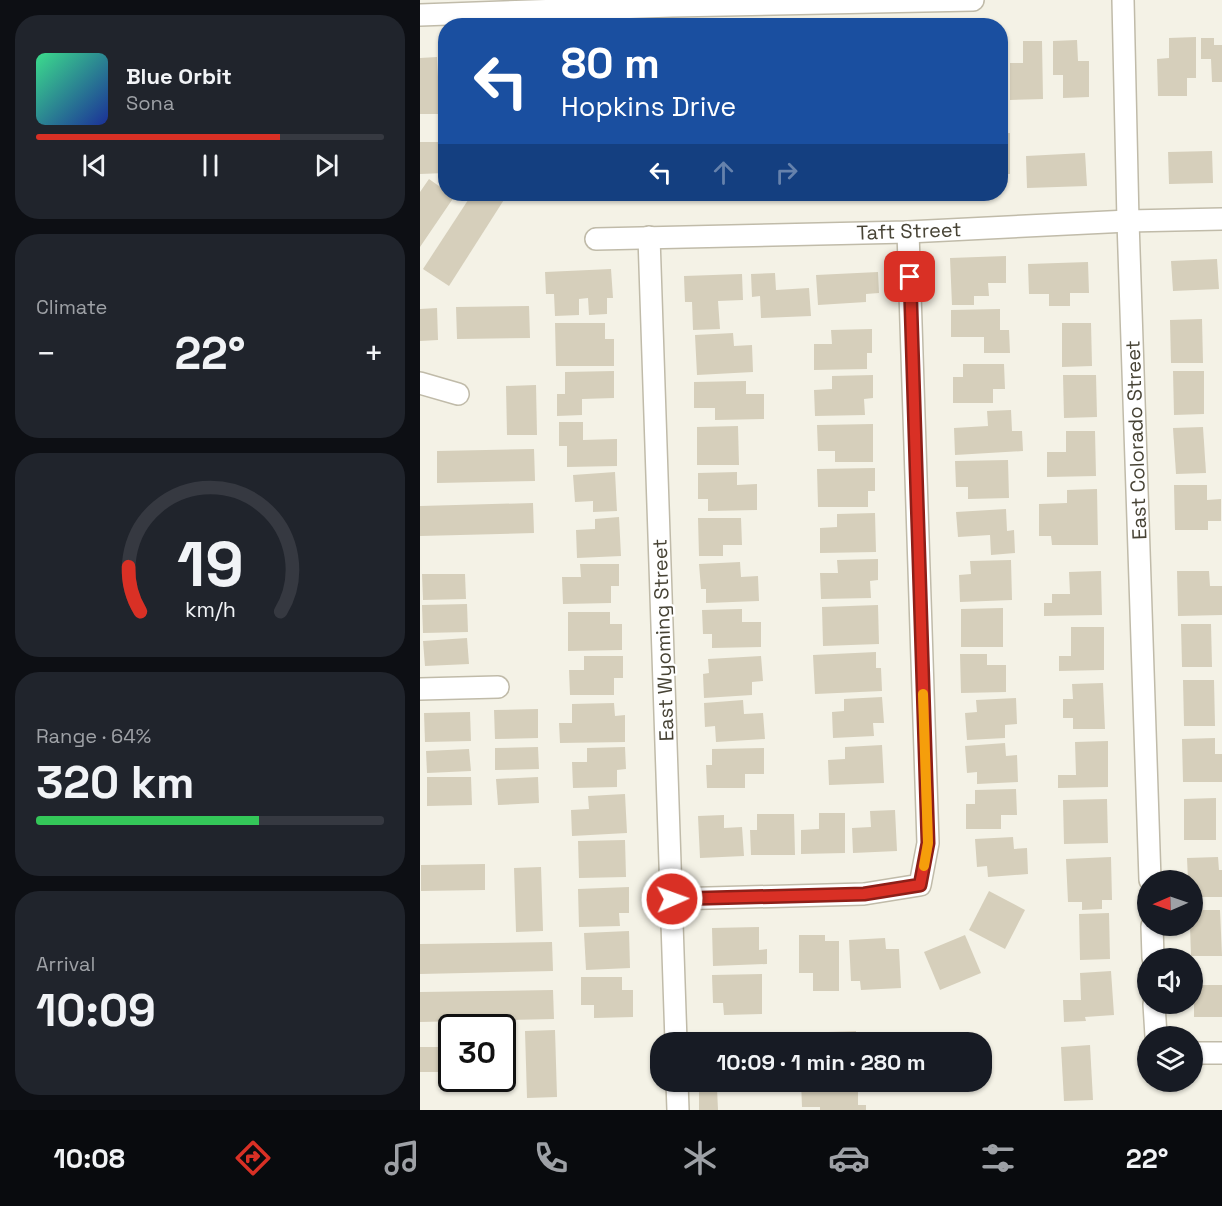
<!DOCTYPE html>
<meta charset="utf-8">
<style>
:root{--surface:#171b24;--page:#20242c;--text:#f1f3f6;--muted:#9ea1a6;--line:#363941;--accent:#d93025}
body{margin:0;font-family:"Space Grotesk",sans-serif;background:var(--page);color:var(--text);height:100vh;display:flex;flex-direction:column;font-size:22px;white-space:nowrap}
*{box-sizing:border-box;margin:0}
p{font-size:20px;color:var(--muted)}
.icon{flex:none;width:33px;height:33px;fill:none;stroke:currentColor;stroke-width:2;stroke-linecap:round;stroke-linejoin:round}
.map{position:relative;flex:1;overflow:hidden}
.side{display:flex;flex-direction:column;gap:15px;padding:15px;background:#0d0f14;width:420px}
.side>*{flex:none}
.guide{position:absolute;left:18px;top:18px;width:570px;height:183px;border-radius:24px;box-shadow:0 2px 4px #0004;background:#1a4fa0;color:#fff;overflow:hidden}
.needle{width:39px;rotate:268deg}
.buttons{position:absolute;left:717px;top:870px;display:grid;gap:12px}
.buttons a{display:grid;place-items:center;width:66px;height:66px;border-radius:50%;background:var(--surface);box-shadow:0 2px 4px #0004;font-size:30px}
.speed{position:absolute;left:18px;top:1014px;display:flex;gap:12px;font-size:30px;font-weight:700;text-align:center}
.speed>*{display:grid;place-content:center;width:78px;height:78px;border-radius:50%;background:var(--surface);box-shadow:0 2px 4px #0004;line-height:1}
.speed .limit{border:3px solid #111;border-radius:9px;background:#fff;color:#111}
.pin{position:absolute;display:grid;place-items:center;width:51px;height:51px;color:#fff;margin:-26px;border-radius:12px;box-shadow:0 3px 9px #0006}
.me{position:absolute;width:66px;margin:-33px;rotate:88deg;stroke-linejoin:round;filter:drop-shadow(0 0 4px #0008)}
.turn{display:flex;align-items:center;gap:21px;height:126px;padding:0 24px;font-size:27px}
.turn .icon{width:78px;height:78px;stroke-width:2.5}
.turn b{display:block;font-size:42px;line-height:51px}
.lanes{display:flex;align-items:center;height:57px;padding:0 24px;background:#0003;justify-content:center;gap:30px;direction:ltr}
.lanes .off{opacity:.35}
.big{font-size:45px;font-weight:800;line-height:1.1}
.side .tile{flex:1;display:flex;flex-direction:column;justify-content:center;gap:9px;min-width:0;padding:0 21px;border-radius:24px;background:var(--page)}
.side .dial{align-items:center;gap:0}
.dial svg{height:156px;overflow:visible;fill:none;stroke:var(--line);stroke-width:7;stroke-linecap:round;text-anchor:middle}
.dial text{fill:var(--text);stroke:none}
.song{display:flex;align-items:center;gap:18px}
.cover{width:72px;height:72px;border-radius:9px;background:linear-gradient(135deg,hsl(150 70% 55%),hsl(230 70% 35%))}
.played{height:6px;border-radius:3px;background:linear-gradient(90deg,var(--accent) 70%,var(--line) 70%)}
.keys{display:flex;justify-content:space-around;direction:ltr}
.heat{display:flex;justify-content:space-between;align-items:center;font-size:33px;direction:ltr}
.charge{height:9px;border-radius:4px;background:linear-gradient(90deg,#34c759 64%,var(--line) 0)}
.trip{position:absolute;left:230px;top:1032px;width:342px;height:60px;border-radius:24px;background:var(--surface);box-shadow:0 2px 4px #0004;font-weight:800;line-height:60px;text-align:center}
.dock{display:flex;height:96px;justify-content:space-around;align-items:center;background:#090b0e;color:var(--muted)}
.dock .icon{width:42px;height:42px}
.dock .on{color:var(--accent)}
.dock b{font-size:27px;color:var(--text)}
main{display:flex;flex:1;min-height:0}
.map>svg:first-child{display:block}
</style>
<main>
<section class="side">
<div class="tile">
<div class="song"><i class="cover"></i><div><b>Blue Orbit</b><p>Sona</p></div></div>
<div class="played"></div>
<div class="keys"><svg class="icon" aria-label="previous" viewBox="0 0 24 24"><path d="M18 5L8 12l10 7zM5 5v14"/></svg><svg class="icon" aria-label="pause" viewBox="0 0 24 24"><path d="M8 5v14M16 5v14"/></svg><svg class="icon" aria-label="next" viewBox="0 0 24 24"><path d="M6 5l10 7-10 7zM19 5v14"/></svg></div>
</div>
<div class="tile"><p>Climate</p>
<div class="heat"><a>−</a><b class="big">22°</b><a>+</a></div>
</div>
<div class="tile dial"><svg viewBox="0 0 100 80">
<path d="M14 69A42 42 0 1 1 86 69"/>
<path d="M14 69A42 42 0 0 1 8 46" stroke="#d93025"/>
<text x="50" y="56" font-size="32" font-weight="700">19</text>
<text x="50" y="72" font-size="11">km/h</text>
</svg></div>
<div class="tile"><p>Range · 64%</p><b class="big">320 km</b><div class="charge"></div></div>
<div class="tile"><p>Arrival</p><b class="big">10:09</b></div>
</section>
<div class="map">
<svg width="802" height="1110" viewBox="0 0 802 1110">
<rect width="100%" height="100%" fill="#f4f2e6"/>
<!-- building -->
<g fill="#d6cfbb">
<polygon points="776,37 776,78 767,78 767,96 738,96 737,59 749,58 749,38"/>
<polygon points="781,38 794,38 794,45 802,45 802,82 792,82 791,59 781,59"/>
<polygon points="657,40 658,61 669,61 669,97 643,98 643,75 633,75 633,41"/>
<polygon points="603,41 622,41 623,99 590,100 590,63 603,63"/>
<polygon points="17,57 18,77 26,77 26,114 0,114 0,58"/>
<rect x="580" y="133" width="10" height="41"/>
<polygon points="0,142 26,142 26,173 0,174"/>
<polygon points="792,151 793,183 749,184 748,152"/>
<polygon points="665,153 667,186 607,188 606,156"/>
<polygon points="9,179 26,191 26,194 29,194 34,197 0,247 0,192"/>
<polygon points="52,194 85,194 87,195 29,286 3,269"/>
<rect x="172" y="194" width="23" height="4"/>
<rect x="225" y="194" width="22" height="3"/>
<polygon points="586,256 586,283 568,283 569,296 554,296 554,305 532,305 530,258"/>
<polygon points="797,259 799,289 753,291 751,261"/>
<polygon points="668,262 669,293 650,293 650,306 629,306 629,294 609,294 608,264"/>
<polygon points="191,269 193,298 187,298 187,314 169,315 168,298 159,299 159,315 135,316 134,294 126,294 125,272"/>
<polygon points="458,272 459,293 446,294 446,302 398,305 396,275"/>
<polygon points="355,273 356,290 389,288 391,316 341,318 340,296 332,297 331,274"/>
<polygon points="322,274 323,300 298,301 300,329 273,330 272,302 265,302 264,276"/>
<polygon points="109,306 110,338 37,339 36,307"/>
<polygon points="17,308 18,340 0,341 0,309"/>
<polygon points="580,309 580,330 589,330 590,353 564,353 564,337 531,337 531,310"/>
<polygon points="782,319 783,363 751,363 750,320"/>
<polygon points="135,323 185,323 185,339 194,339 194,366 136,366"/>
<polygon points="642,323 671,323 672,366 642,367"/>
<polygon points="452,329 452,353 447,353 447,369 394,370 394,344 412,344 411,330"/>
<polygon points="313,333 314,346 332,345 333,372 277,375 275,335"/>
<polygon points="543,364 584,364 585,389 573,389 573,403 533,403 533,377 543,377"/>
<polygon points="194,371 194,398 162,399 162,415 137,416 137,394 145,394 145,372"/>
<polygon points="753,371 784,371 784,414 754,415"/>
<polygon points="453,375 453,398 444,399 445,415 395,416 394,390 412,389 412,376"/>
<polygon points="643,375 676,375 677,417 644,418"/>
<polygon points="326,381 326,394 344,394 344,419 295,420 295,408 274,408 274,382"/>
<polygon points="116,385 117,435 87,435 86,386"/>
<polygon points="591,410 592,431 602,431 603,451 535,455 534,428 568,426 567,411"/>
<polygon points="139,422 163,422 163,440 197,439 197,466 147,467 147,446 139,446"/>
<polygon points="453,424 453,462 415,462 415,451 398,451 397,425"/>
<polygon points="318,426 319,465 277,465 277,427"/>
<polygon points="783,427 786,473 756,474 753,428"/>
<polygon points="646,431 675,431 676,476 627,477 627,452 646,452"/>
<polygon points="114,449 115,481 17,483 17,451"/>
<polygon points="588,460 589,498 548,499 548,487 536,487 535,461"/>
<polygon points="455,468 455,491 448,491 448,507 398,507 397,469"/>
<polygon points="195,472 197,511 173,512 173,501 155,502 153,475"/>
<polygon points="317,472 317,485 337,484 337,510 288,511 288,499 278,499 278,473"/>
<polygon points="754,485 787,485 787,500 801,499 801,521 788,521 788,530 755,530"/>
<polygon points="677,489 678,545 632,545 631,536 619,536 619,504 647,503 647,490"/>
<polygon points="113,503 114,533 0,536 0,506"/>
<polygon points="586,509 587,531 594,530 595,553 571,555 570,535 538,537 536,512"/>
<polygon points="455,513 456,552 400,553 400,528 417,527 417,514"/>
<polygon points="199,517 201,556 157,558 156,530 175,529 175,519"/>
<polygon points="278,518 321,518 322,545 303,545 303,556 279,556"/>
<polygon points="458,559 458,580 450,581 451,598 401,599 400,573 418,573 417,560"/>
<polygon points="591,560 592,600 540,602 539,575 551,574 550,561"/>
<polygon points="320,562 321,577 338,576 339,601 286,603 286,589 281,589 279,564"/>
<polygon points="160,564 199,564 199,586 191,586 191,603 143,604 142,577 161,577"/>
<polygon points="681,571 682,615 624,616 624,603 632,603 632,594 650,594 649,572"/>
<polygon points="757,571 789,571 790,586 802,586 802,615 758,616"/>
<polygon points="2,574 45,574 46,599 3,600"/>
<polygon points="47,604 48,632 3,633 2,605"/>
<polygon points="458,605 459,644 403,646 402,607"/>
<polygon points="583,608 583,647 541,647 541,609"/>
<polygon points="322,609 322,622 341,622 341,647 292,648 292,634 283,634 282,610"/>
<polygon points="148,612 190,612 190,624 202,624 202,650 148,651"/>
<polygon points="761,624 791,624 792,667 762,667"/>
<polygon points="651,627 684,627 684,670 639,671 639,656 651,656"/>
<polygon points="47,638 49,664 5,666 3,641"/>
<polygon points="456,652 456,668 461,668 462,691 395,694 393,655"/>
<polygon points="540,654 567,654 567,665 586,665 586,692 541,693"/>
<polygon points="164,656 203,656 203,678 194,678 194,695 150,695 149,670 164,670"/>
<polygon points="341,656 343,681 332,682 332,695 284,698 283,674 289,673 288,659"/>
<polygon points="763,680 794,680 795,726 764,726"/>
<polygon points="683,683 685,729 653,729 653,718 643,718 643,699 653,699 652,684"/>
<polygon points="462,697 464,723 453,723 454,736 413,738 412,712 424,711 424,699"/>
<polygon points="596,698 597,724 585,725 585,738 547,740 545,713 557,712 556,700"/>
<polygon points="323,700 324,714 343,713 345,739 296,742 295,726 285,727 284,703"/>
<polygon points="194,703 195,716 205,715 205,742 140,743 139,723 152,723 152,704"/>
<polygon points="118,709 118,738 75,739 74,710"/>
<polygon points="50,712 51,741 5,742 4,713"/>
<polygon points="795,738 795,754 802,754 802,782 763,782 762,739"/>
<polygon points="688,741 688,787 638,788 638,775 656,775 655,742"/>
<polygon points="585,743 586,756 597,755 598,782 557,784 557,772 547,773 545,746"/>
<polygon points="462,745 464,783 409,785 408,760 425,759 425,747"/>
<polygon points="118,747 119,769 75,770 75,748"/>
<polygon points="205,747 206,769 197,770 197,787 153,788 152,762 167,762 167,748"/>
<polygon points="344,748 344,774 325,774 325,788 287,788 286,765 292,765 292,749"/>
<polygon points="49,749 51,771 7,773 6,751"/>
<polygon points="7,777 51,777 52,805 7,806"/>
<polygon points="118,777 119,803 78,805 76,779"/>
<polygon points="596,789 597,815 581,815 581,829 546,829 546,804 555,804 555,790"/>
<polygon points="205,794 207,833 152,836 151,810 169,809 168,796"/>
<polygon points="796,798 796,840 764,840 764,799"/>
<polygon points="687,799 688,843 644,844 643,800"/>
<polygon points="475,810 477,851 433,853 432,828 451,827 450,811"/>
<polygon points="399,813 425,813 425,853 381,854 381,830 399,829"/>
<polygon points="337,814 374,814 375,855 331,855 330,830 337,830"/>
<polygon points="304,815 304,828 322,827 324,856 280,858 278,816"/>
<polygon points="593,837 594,849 607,848 608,874 568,877 567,866 557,867 555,839"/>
<polygon points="205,840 206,877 159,878 158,841"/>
<polygon points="691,857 692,900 682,900 682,909 662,910 662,902 648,902 646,859"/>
<polygon points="798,857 799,870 802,870 802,897 772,897 772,880 768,880 767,858"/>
<polygon points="65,864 65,890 1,891 1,865"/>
<polygon points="121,867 123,931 96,932 94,868"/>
<polygon points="209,887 209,913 199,913 200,926 159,927 158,889"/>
<polygon points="569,891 605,910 585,949 549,930"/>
<polygon points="772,910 800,910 802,956 771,956 770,926 772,926"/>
<polygon points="689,913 690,959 660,960 659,914"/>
<polygon points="339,927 339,950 347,949 347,964 293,966 292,928"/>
<polygon points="209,931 210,968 166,970 164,933"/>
<polygon points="379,935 405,935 405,941 419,941 419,991 393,991 393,973 379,973"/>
<polygon points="545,935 561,973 520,990 504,952"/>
<polygon points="465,938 466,949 479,949 481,988 441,990 440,981 431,981 429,940"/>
<polygon points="132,942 133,971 0,974 0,944"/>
<polygon points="691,971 694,1015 665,1017 666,1021 644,1022 643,1000 661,1000 660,973"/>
<polygon points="342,974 342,1014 304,1015 303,1003 293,1003 292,975"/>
<polygon points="161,977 202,977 202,990 213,990 213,1017 174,1018 174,1005 161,1005"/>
<rect x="774" y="985" width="28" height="32"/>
<polygon points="133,990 134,1019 0,1022 0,992"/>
<polygon points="135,1030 137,1097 107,1098 105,1031"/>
<polygon points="436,1031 436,1042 380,1042 380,1033"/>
<polygon points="670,1045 673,1100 644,1101 641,1047"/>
<rect x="82" y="1046" width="13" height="25"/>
<rect x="0" y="1047" width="32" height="25"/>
<polygon points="381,1082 438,1082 438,1105 446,1105 446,1110 400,1110 400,1107 382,1107"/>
<polygon points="279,1088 297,1088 298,1110 279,1110"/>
</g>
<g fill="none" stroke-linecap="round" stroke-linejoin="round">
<defs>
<g id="minor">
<polyline points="703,0 708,221 730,880"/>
<polyline points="0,15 252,6 553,0"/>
<polyline points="229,237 256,1042"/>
<polyline points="176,239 488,232 708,221 802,219"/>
<polyline points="0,383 38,394"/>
<polyline points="0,689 78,687"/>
<polyline points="252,899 444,894 500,885 508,843 488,232"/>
<polyline points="732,926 733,958"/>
<polyline points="734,1004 736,1036"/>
<polyline points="772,1053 802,1053"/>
<polyline points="257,1082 258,1110"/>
</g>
</defs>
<!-- minor casing -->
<use href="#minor" stroke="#c0bba9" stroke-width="24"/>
<!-- minor -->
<use href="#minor" stroke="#fff" stroke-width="21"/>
</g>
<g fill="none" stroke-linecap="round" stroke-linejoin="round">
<defs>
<polyline id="route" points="252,899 444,894 500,885 508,843 490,277"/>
</defs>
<!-- route casing -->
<use href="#route" stroke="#8d1f18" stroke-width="15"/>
<!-- route -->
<use href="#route" stroke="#d93025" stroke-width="10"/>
<!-- slow -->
<polyline stroke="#f59e0b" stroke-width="10" points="503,694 508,843 504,866"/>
</g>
<g text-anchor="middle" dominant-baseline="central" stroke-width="4.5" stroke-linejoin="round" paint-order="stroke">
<!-- street labels -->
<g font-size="20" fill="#474335" stroke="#fff">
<text transform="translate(489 231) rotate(-2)">Taft Street</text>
<text transform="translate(716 440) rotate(-92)">East Colorado Street</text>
<text transform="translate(243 640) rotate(-92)">East Wyoming Street</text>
</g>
</g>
</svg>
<div class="buttons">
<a><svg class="needle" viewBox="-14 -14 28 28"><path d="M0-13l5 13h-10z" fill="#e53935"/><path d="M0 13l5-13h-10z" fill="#9ea1a6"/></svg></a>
<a><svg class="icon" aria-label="sound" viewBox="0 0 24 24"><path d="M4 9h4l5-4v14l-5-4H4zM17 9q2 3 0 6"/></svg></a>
<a><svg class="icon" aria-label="layers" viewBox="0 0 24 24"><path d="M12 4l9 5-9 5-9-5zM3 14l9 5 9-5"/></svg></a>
</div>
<div class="speed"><div class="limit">30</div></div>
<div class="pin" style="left:490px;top:277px;background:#d93025"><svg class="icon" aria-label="arrive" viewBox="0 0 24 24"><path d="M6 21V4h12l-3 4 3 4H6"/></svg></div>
<svg class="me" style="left:252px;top:899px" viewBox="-20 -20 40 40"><circle r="17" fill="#d93025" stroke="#fff" stroke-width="3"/><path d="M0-11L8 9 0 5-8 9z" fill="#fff"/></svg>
<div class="trip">10:09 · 1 min · 280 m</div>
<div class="guide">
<div class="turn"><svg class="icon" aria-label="left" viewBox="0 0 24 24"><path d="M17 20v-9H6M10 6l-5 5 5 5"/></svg><div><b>80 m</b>Hopkins Drive</div></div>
<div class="lanes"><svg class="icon" aria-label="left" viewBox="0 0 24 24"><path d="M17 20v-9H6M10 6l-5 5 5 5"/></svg><svg class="icon off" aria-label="ahead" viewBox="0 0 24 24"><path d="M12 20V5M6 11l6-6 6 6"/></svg><svg class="icon off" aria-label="right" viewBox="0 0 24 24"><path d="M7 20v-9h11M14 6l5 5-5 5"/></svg></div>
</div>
</div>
</main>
<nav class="dock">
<b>10:08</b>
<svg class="icon on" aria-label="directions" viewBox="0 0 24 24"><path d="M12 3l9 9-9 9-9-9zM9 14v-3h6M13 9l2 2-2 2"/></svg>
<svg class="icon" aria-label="music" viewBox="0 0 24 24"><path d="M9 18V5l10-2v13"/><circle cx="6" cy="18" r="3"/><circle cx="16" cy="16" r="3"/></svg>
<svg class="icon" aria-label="phone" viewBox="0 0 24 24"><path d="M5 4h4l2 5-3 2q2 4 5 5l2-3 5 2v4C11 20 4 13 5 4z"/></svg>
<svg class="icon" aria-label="climate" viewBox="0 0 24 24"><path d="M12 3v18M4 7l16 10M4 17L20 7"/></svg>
<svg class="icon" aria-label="car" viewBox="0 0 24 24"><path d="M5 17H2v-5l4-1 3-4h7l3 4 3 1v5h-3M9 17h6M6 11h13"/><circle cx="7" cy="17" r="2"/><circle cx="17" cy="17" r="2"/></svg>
<svg class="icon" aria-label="filters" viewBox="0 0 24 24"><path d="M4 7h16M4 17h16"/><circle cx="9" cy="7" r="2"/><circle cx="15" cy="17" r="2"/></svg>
<b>22°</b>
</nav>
